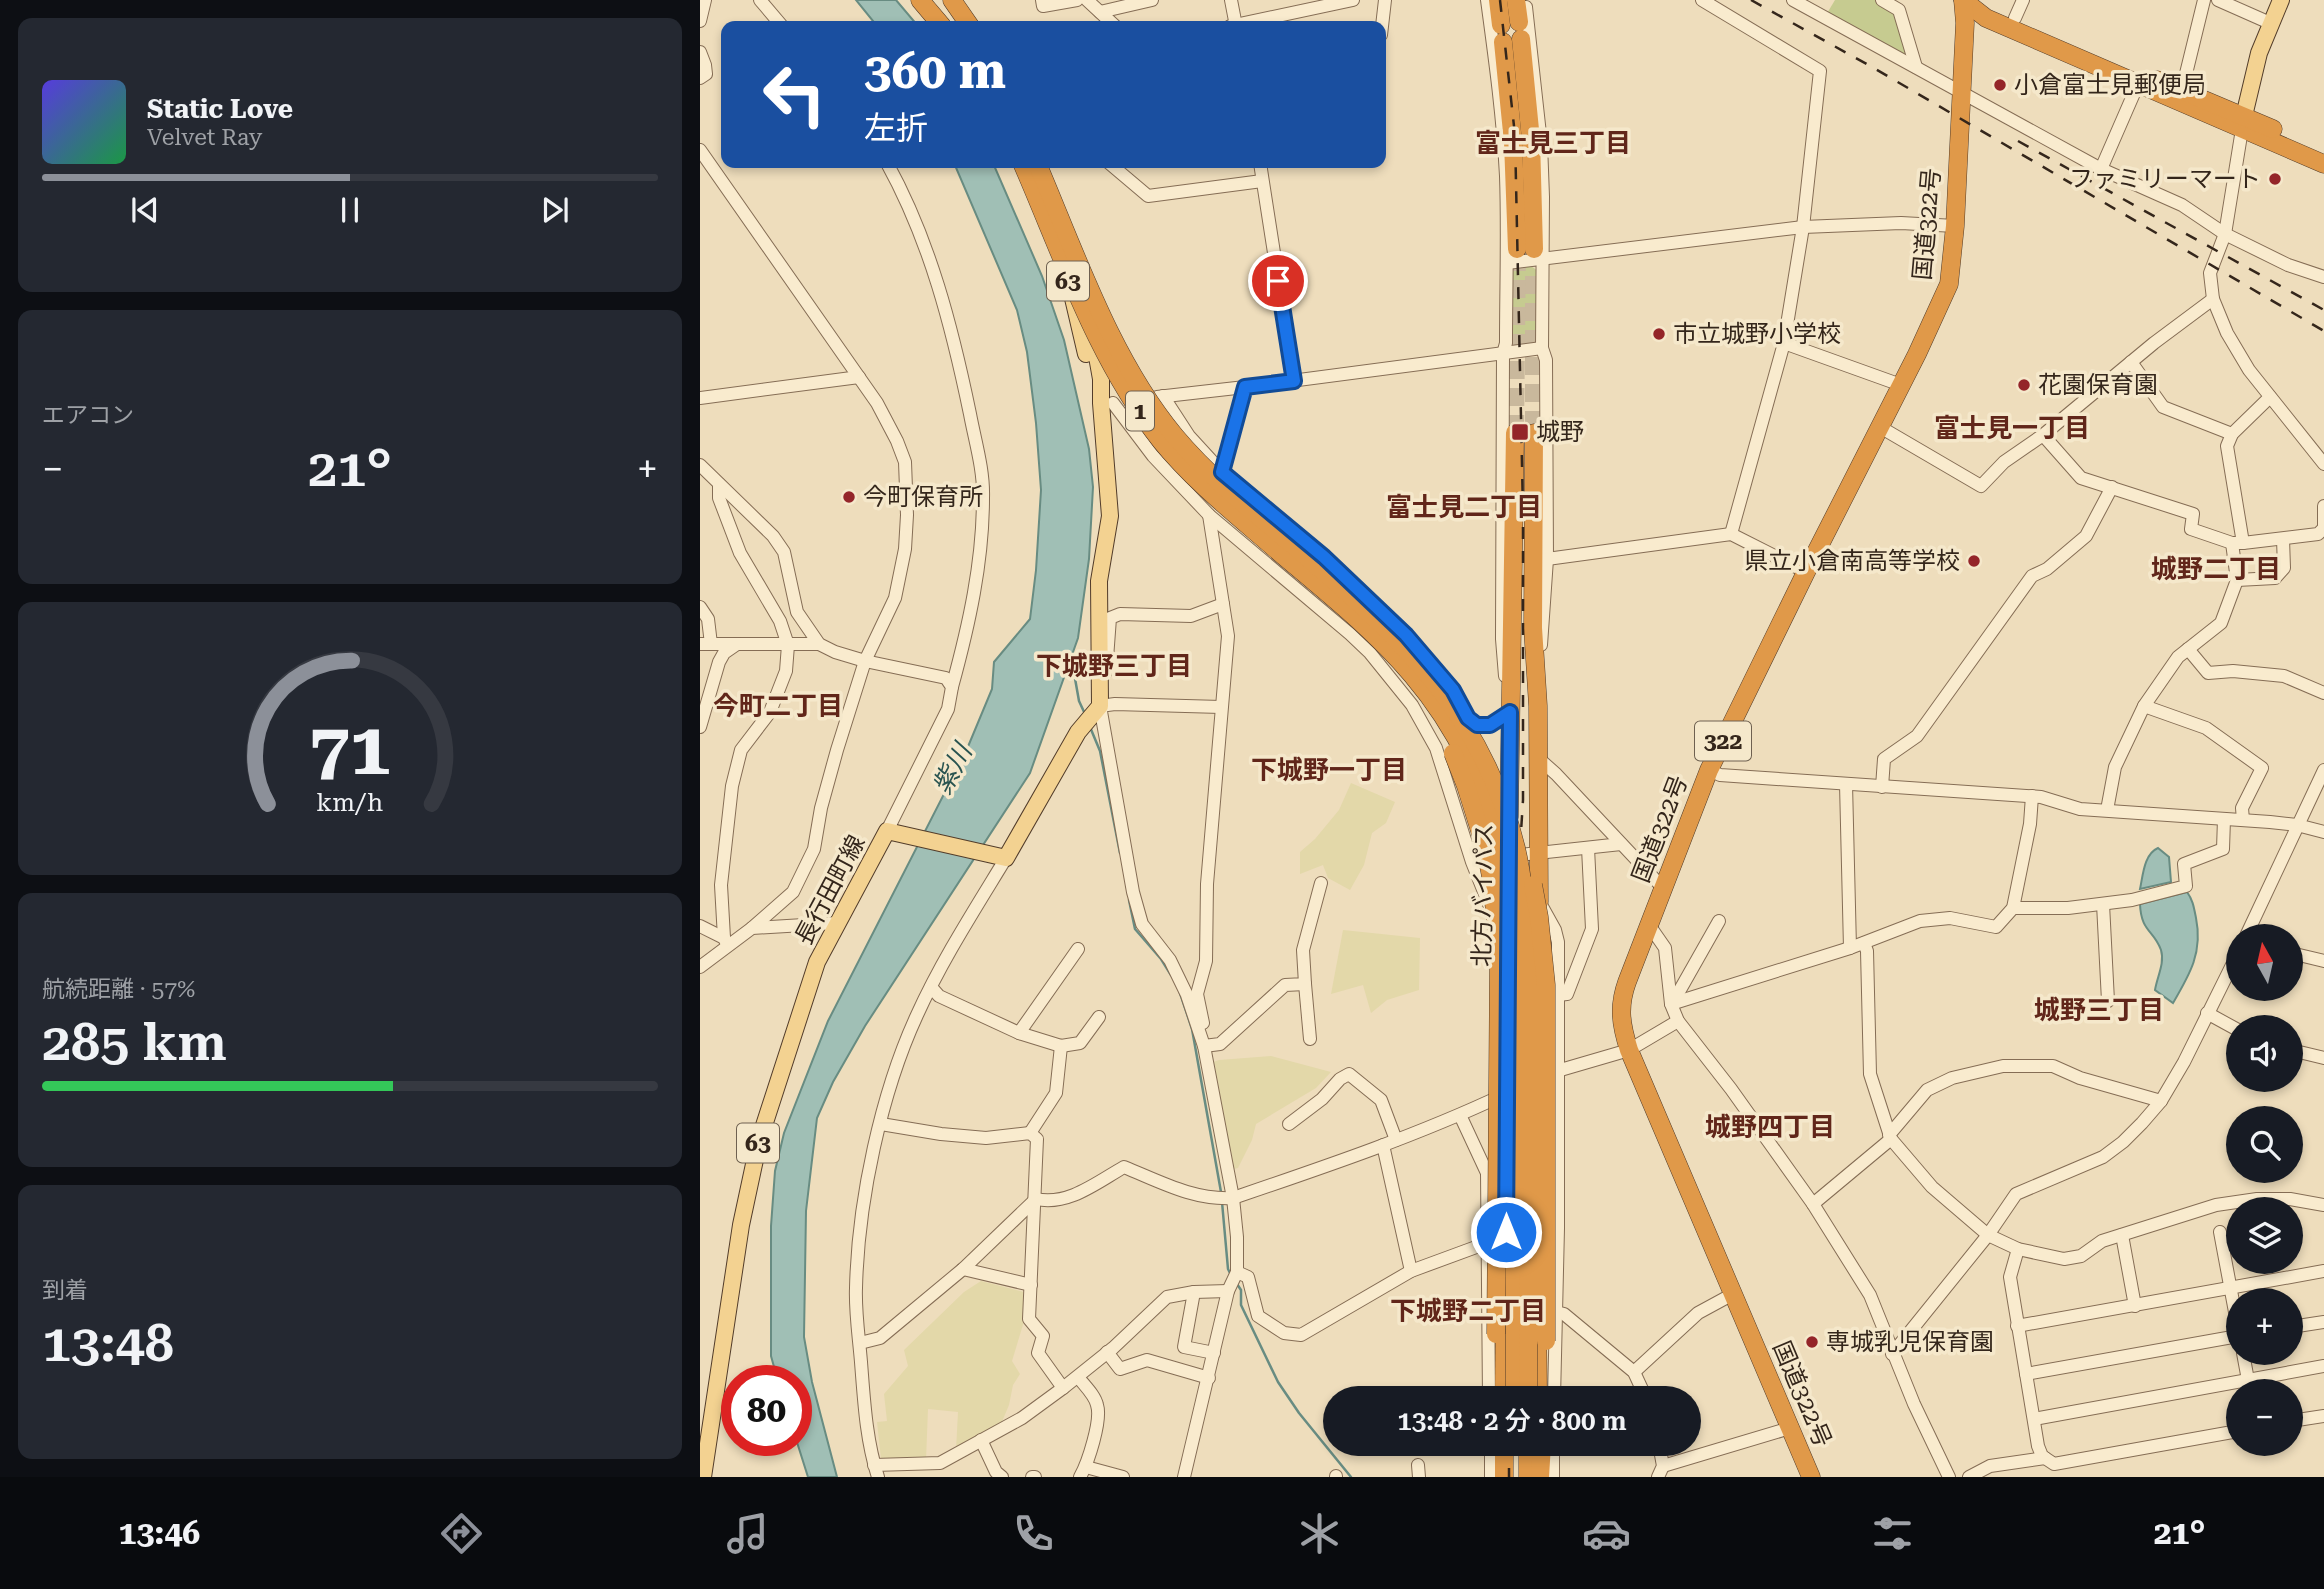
<!DOCTYPE html>
<html lang="ja">
<meta charset="utf-8">
<style>
:root{--surface:#171b24;--page:#242831;--text:#f1f3f6;--muted:#9ea1a6;--line:#363941;--accent:#8c9099}
body{margin:0;font-family:"Roboto Serif","Noto Sans JP",serif;background:var(--page);color:var(--text);height:100vh;display:flex;flex-direction:column;font-size:26px;white-space:nowrap}
*{box-sizing:border-box;margin:0}
p{font-size:23px;color:var(--muted)}
.icon{flex:none;width:38px;height:38px;fill:none;stroke:currentColor;stroke-width:2;stroke-linecap:round;stroke-linejoin:round}
.map{position:relative;flex:1;overflow:hidden}
.drawer{display:flex;flex-direction:column;gap:18px;padding:18px;background:#0d0f14;width:700px}
.drawer>*{flex:none}
.guide{position:absolute;left:21px;top:21px;width:665px;height:147px;border-radius:14px;box-shadow:0 4px 10px #0003;background:#1a4fa0;color:#fff;overflow:hidden}
.needle{width:46px;rotate:352deg}
.controls{position:absolute;left:1526px;top:924px;display:grid;gap:14px}
.controls a{display:grid;place-items:center;width:77px;height:77px;border-radius:50%;background:var(--surface);box-shadow:0 4px 10px #0003;font-size:35px}
.speed{position:absolute;left:21px;top:1365px;display:flex;gap:14px;font-size:35px;font-weight:700;text-align:center}
.speed>*{display:grid;place-content:center;width:91px;height:91px;border-radius:50%;background:var(--surface);box-shadow:0 4px 10px #0003;line-height:1}
.speed .limit{border:10px solid #d22;background:#fff;color:#111}
.pin{position:absolute;display:grid;place-items:center;width:60px;height:60px;color:#fff;margin:-30px;border:4px solid #fff;border-radius:50%;box-shadow:0 2px 7px #0007}
.me{position:absolute;width:77px;margin:-38px;rotate:0deg;stroke-linejoin:round;filter:drop-shadow(0 0 5px #0008)}
.turn{display:flex;align-items:center;gap:24px;height:147px;padding:0 28px;font-size:32px}
.turn .icon{width:91px;height:91px;stroke-width:2.5}
.turn b{display:block;font-size:49px;line-height:60px}
.big{font-size:52px;font-weight:600;line-height:1.1}
.drawer .card{flex:1;display:flex;flex-direction:column;justify-content:center;gap:10px;min-width:0;padding:0 24px;border-radius:14px;background:var(--page)}
.drawer .dial{align-items:center;gap:0}
.dial svg{height:182px;overflow:visible;fill:none;stroke:var(--line);stroke-width:7;stroke-linecap:round;text-anchor:middle}
.dial text{fill:var(--text);stroke:none}
.song{display:flex;align-items:center;gap:21px}
.cover{width:84px;height:84px;border-radius:10px;background:linear-gradient(135deg,hsl(250 70% 55%),hsl(140 70% 35%))}
.played{height:7px;border-radius:4px;background:linear-gradient(90deg,var(--accent) 50%,var(--line) 50%)}
.keys{display:flex;justify-content:space-around;direction:ltr}
.heat{display:flex;justify-content:space-between;align-items:center;font-size:38px;direction:ltr}
.charge{height:10px;border-radius:5px;background:linear-gradient(90deg,#34c759 57%,var(--line) 0)}
.trip{position:absolute;left:623px;top:1386px;width:378px;height:70px;border-radius:35px;background:var(--surface);box-shadow:0 4px 10px #0003;font-weight:600;line-height:70px;text-align:center}
.tabs{display:flex;height:112px;justify-content:space-around;align-items:center;background:#090b0e;color:var(--muted)}
.tabs .icon{width:49px;height:49px}
.tabs .on{color:var(--accent)}
.tabs b{font-size:32px;color:var(--text)}
main{display:flex;flex:1;min-height:0}
.map>svg:first-child{display:block}
</style>
<main>
<section class="drawer">
<div class="card">
<div class="song"><i class="cover"></i><div><b>Static Love</b><p>Velvet Ray</p></div></div>
<div class="played"></div>
<div class="keys"><svg class="icon" aria-label="previous" viewBox="0 0 24 24"><path d="M18 5L8 12l10 7zM5 5v14"/></svg><svg class="icon" aria-label="pause" viewBox="0 0 24 24"><path d="M8 5v14M16 5v14"/></svg><svg class="icon" aria-label="next" viewBox="0 0 24 24"><path d="M6 5l10 7-10 7zM19 5v14"/></svg></div>
</div>
<div class="card"><p>エアコン</p>
<div class="heat"><a>−</a><b class="big">21°</b><a>+</a></div>
</div>
<div class="card dial"><svg viewBox="0 0 100 80">
<path d="M14 69A42 42 0 1 1 86 69"/>
<path d="M14 69A42 42 0 0 1 51 6" stroke="#8c9099"/>
<text x="50" y="56" font-size="32" font-weight="700">71</text>
<text x="50" y="72" font-size="11">km/h</text>
</svg></div>
<div class="card"><p>航続距離 · 57%</p><b class="big">285 km</b><div class="charge"></div></div>
<div class="card"><p>到着</p><b class="big">13:48</b></div>
</section>
<div class="map">
<svg width="1624" height="1477" viewBox="0 0 1624 1477">
<rect width="100%" height="100%" fill="#eeddbc"/>
<!-- farmland -->
<g fill="#e3d8a9">
<polygon points="651,783 695,802 686,823 672,833 664,865 650,890 628,878 623,865 600,874 600,852 615,839 639,810"/>
<polygon points="643,930 720,938 719,990 687,1000 671,1013 663,985 631,994"/>
<polygon points="571,1056 631,1072 616,1088 556,1124 552,1140 538,1168 529,1170 513,1062 519,1060"/>
<polygon points="281,1281 324,1292 325,1318 312,1361 320,1374 313,1385 309,1405 301,1424 256,1450 258,1412 228,1409 226,1460 181,1459 177,1422 187,1421 184,1394 208,1366 204,1350 264,1292"/>
</g>
<!-- green -->
<g fill="#c6cb90">
<polygon points="1135,0 1178,0 1198,12 1213,63 1126,15"/>
<polygon points="831,266 838,271 837,342 813,346 811,344 813,269"/>
</g>
<!-- water -->
<g fill="#a0bfb5" stroke="#688c82" stroke-width="2">
<polygon points="156,0 196,0 218,26 177,26"/>
<polygon points="254,163 293,163 342,276 364,340 389,449 393,487 389,559 378,638 330,773 165,1026 133,1082 117,1118 106,1211 104,1337 112,1382 137,1477 108,1477 96,1439 96,1381 78,1381 71,1356 71,1226 75,1171 84,1133 128,1021 267,749 292,689 294,662 330,619 336,570 341,490 336,423 327,352 317,310"/>
<path d="M1458,848L1469,857L1471,882L1440,889C1443,875 1444,854 1458,848Z"/>
<path d="M1487,892C1493,900 1494,908 1496,918C1503,952 1490,974 1473,1003L1455,990C1457,977 1465,963 1461,950C1454,930 1441,932 1440,904Z"/>
</g>
<g fill="none" stroke-linecap="round" stroke-linejoin="round">
<!-- stream -->
<g stroke="#688c82" stroke-width="2.5">
<polyline points="371,656 379,701 385,714"/>
<polyline points="390,727 400,751 420,853"/>
<polyline points="429,900 435,929 461,959 471,975"/>
<polyline points="480,993 492,1029 521,1192"/>
<polyline points="522,1202 528,1269 531,1275"/>
<polyline points="537,1284 541,1290 541,1305 578,1382 599,1413 651,1477"/>
</g>
<!-- highway-tunnel -->
<g stroke="#c9b89c" stroke-width="18" stroke-dasharray="18 9" stroke-linecap="butt">
<polyline points="834,249 834,433"/>
<polyline points="815,433 817,249"/>
</g>
<defs>
<g id="minor">
<polyline points="60,0 82,26"/>
<polyline points="342,0 343,6 377,0"/>
<polyline points="387,0 415,26"/>
<polyline points="531,0 536,26"/>
<path d="M787,0C795,59 803,117 806,176C808,232 806,287 806,343L803,354L802,639L805,676"/>
<polyline points="1002,0 1120,71 1103,227 1084,343 1031,534"/>
<polyline points="1093,0 1401,169"/>
<polyline points="1182,0 1199,10 1216,67"/>
<polyline points="1518,0 1570,23"/>
<polyline points="826,7 841,143 843,197 842,348 846,360 847,559 841,645"/>
<polyline points="400,12 452,0"/>
<polyline points="1315,18 1323,0"/>
<polyline points="0,21 5,0"/>
<polyline points="530,26 653,0"/>
<polyline points="681,35 685,0"/>
<polyline points="0,52 5,65 6,74 0,78"/>
<polyline points="1438,84 1401,169 1482,205 1525,234 1588,265 1624,277"/>
<polyline points="1482,90 1504,0"/>
<polyline points="1543,123 1525,234 1510,273 1513,299 1527,333 1549,370 1624,464"/>
<polyline points="0,150 177,403 197,441 205,462 207,515 205,549 195,598 165,661 137,750 121,808 114,849 93,892 52,928"/>
<path d="M187,163C230,241 252,327 270,414C275,441 284,470 283,498C283,562 269,625 252,687"/>
<polyline points="409,163 448,196 562,181"/>
<polyline points="560,163 594,381"/>
<polyline points="807,263 1103,227 1201,223 1255,226"/>
<polyline points="1084,343 1201,385"/>
<polyline points="1431,362 1463,407 1532,434"/>
<polyline points="463,396 489,436 522,472 624,557 706,635 753,690 768,718 777,725 784,726 790,725 810,712 809,708"/>
<polyline points="457,397 545,387 842,348"/>
<polyline points="0,398 159,377"/>
<polyline points="413,403 453,456 509,515 650,634 670,653 712,705 736,748 772,862 790,907"/>
<polyline points="1180,427 1281,486 1304,462 1343,435 1454,343 1513,299"/>
<polyline points="1343,435 1381,478 1493,514 1491,529 1532,543 1543,543 1527,446 1532,434 1570,397"/>
<polyline points="0,465 73,536 84,552 97,612 119,644 135,652 165,661 246,678 252,687 248,709 187,831"/>
<polyline points="522,472 545,387"/>
<polyline points="19,484 19,498 40,553 80,621 88,645 86,671 70,712 41,750 32,786 21,885 24,938"/>
<polyline points="1543,543 1618,534 1624,528 1624,506"/>
<polyline points="847,559 1031,534 1106,572"/>
<polyline points="1537,580 1575,578 1584,568 1583,539"/>
<polyline points="0,607 8,619 11,644"/>
<polyline points="0,644 119,644"/>
<polyline points="1488,649 1508,673 1533,671 1584,676 1624,693"/>
<polyline points="406,672 410,618 420,614 491,616 523,604"/>
<polyline points="1444,706 1506,728 1562,768 1542,808 1543,820"/>
<polyline points="0,727 19,662 24,653 37,644"/>
<polyline points="838,758 856,774 963,888"/>
<polyline points="1009,770 1020,775 1341,797 1380,809 1570,822 1597,825 1624,832"/>
<polyline points="1146,784 1150,948"/>
<polyline points="1182,787 1184,759 1217,736 1332,576 1347,569 1386,536 1412,487"/>
<polyline points="1407,810 1415,767 1444,706 1478,657 1521,623 1537,580 1532,543"/>
<polyline points="810,856 921,844"/>
<polyline points="840,903 855,930 858,942 858,1228 854,1398"/>
<polyline points="1403,904 1408,1001"/>
<polyline points="1313,908 1368,908 1432,900 1486,886 1484,864 1523,849 1524,819"/>
<polyline points="949,925 965,948 971,1004 978,1021 1031,1089 1113,1204 1170,1295 1214,1404 1249,1477"/>
<polyline points="0,926 24,938 26,942"/>
<polyline points="1546,936 1624,770"/>
<polyline points="1164,943 1167,951 1170,1074 1191,1139 1232,1187 1288,1235 1318,1249 1364,1259 1381,1256 1402,1241 1516,1205 1557,1199 1590,1199 1624,1205"/>
<polyline points="1595,954 1624,961"/>
<polyline points="0,967 52,928 137,923"/>
<polyline points="605,984 610,1039"/>
<polyline points="231,987 239,996 319,1033 378,949"/>
<polyline points="858,995 867,994 892,929 888,848"/>
<polyline points="971,1004 1150,948 1220,921 1250,918 1296,927 1313,908 1330,824 1332,796"/>
<polyline points="972,1004 1019,921"/>
<polyline points="1507,1013 1538,1030"/>
<polyline points="503,1023 497,994 506,961 507,884 528,636 509,515"/>
<polyline points="319,1033 361,1046 380,1043 399,1017"/>
<polyline points="504,1046 520,1044 585,985 605,984 603,950 621,883"/>
<polyline points="1591,1050 1624,1058"/>
<polyline points="839,1079 857,1071 929,1050 978,1021"/>
<polyline points="760,1115 787,1173 789,1398"/>
<polyline points="181,1124 241,1134 286,1138 330,1133 337,1139 329,1319 343,1336 338,1353 363,1388"/>
<polyline points="589,1124 622,1099 640,1079 649,1074 681,1100 696,1140"/>
<polyline points="330,1133 356,1093 361,1046"/>
<polyline points="1189,1135 1227,1090 1252,1078 1303,1066 1353,1066 1380,1078 1461,1101"/>
<polyline points="683,1145 711,1271"/>
<polyline points="1113,1204 1191,1139"/>
<polyline points="1520,1232 1538,1328"/>
<polyline points="1422,1235 1435,1306"/>
<polyline points="1318,1249 1310,1277 1338,1446 1342,1456 1354,1464 1538,1431"/>
<polyline points="263,1269 331,1285"/>
<polyline points="537,1272 548,1277 558,1316 584,1333 601,1335 711,1271 787,1243"/>
<polyline points="494,1292 484,1347 514,1353"/>
<polyline points="856,1312 864,1314 934,1372 946,1398"/>
<polyline points="1317,1326 1624,1271"/>
<polyline points="1591,1327 1624,1322"/>
<path d="M160,1343L180,1338L263,1269L336,1199C368,1206 396,1183 424,1167C461,1182 493,1200 533,1198C624,1167 716,1136 803,1095"/>
<polyline points="407,1352 420,1369 447,1360 509,1378"/>
<polyline points="1543,1353 1550,1391"/>
<polyline points="1192,1354 1288,1235 1316,1194 1403,1157 1423,1142 1442,1123 1461,1101 1484,1062 1538,953"/>
<polyline points="934,1372 998,1313 1033,1294"/>
<polyline points="1326,1374 1538,1336"/>
<path d="M378,1377C384,1385 395,1395 397,1405C402,1420 388,1463 380,1477"/>
<polyline points="1334,1419 1624,1366"/>
<polyline points="1591,1421 1624,1416"/>
<polyline points="281,1440 296,1472 302,1477"/>
<polyline points="791,1444 791,1477"/>
<polyline points="174,1465 240,1463 322,1418 363,1388 413,1348 467,1297 494,1292 528,1291"/>
<polyline points="718,1465 719,1477"/>
<polyline points="963,1466 1090,1428"/>
<polyline points="386,1467 423,1477"/>
<path d="M178,1477C166,1440 164,1400 161,1362C159,1337 155,1312 156,1288C158,1201 181,1093 217,1015C242,960 275,909 306,858"/>
<polyline points="332,1477 335,1477"/>
<polyline points="484,1477 528,1291 537,1272 537,1237 533,1198 504,1046 487,995 470,960 442,924 433,892 400,706 415,704 521,707"/>
<polyline points="636,1477 636,1476"/>
<polyline points="853,1477 853,1444"/>
<polyline points="958,1477 963,1466 959,1444"/>
<polyline points="1269,1477 1290,1466 1345,1458"/>
</g>
<g id="major">
<polyline points="1544,116 1559,53 1581,0"/>
<polyline points="372,294 386,354"/>
<polyline points="3,1477 41,1225 59,1141 117,962 187,831 306,858 378,732 400,706 399,581 410,516 401,403 401,379 393,334"/>
</g>
<g id="highway">
<polyline points="220,0 242,26"/>
<polyline points="252,0 270,26"/>
<polyline points="798,0 801,25"/>
<polyline points="816,0 819,22"/>
<polyline points="1263,0 1286,18 1624,164"/>
<polyline points="821,39 831,140 834,249"/>
<polyline points="803,42 813,142 817,249"/>
<polyline points="1457,80 1573,129"/>
<polyline points="834,433 833,628 838,706 839,902"/>
<polyline points="809,817 815,433"/>
<polyline points="837,1301 838,1398"/>
<polyline points="804,1398 806,1185"/>
<polyline points="804,1477 804,1444"/>
<polyline points="828,1477 828,1444"/>
<polyline points="840,1477 842,1444"/>
<path d="M1111,1477L929,1050C921,1025 918,1007 927,982L1009,770L1106,572L1217,354L1249,284L1255,226L1265,23L1263,0"/>
</g>
</defs>
<!-- minor casing -->
<use href="#minor" stroke="#856d55" stroke-width="14"/>
<!-- major casing -->
<use href="#major" stroke="#523c2a" stroke-width="18"/>
<!-- highway casing -->
<use href="#highway" stroke="#523c2a" stroke-width="19"/>
<!-- minor -->
<use href="#minor" stroke="#f9ebce" stroke-width="12"/>
<!-- major -->
<use href="#major" stroke="#f3d291" stroke-width="16"/>
<!-- highway -->
<use href="#highway" stroke="#e09949" stroke-width="18"/>
<!-- rail -->
<g stroke="#34261b" stroke-width="2.5" stroke-dasharray="12 12" stroke-linecap="butt">
<polyline points="800,0 815,135 823,512 823,800 819,864 808,1398"/>
<polyline points="1051,0 1172,67 1624,331"/>
<polyline points="1318,141 1624,310"/>
<polyline points="809,1444 809,1477"/>
</g>
<defs>
<g id="highway-bridge">
<path d="M322,163C363,257 397,360 461,441C495,483 539,517 580,553C625,591 673,629 712,675C780,755 808,848 814,951L815,1398"/>
<path d="M337,163C376,254 411,359 475,436C511,479 556,514 599,550C700,637 783,712 816,848C824,882 826,918 829,953L828,1398"/>
<polyline points="753,753 766,786 786,850 792,882 799,953 796,1334"/>
<polyline points="833,885 839,917 846,985 846,1341"/>
</g>
</defs>
<!-- highway-bridge casing -->
<use href="#highway-bridge" stroke="#523c2a" stroke-width="19" stroke-linecap="butt"/>
<!-- highway-bridge -->
<use href="#highway-bridge" stroke="#e09949" stroke-width="18"/>
</g>
<g fill="none" stroke-linecap="round" stroke-linejoin="round">
<defs>
<polyline id="route" points="578,281 594,381 545,387 522,472 624,557 706,635 753,690 768,718 777,725 790,725 810,712 806,1232"/>
</defs>
<!-- route casing -->
<use href="#route" stroke="#114b97" stroke-width="18"/>
<!-- route -->
<use href="#route" stroke="#1a73e8" stroke-width="12"/>
</g>
<!-- markers -->
<g fill="#942529" stroke="#f5e8cb" stroke-width="2.5">
<circle cx="1300" cy="85" r="7"/>
<circle cx="1575" cy="179" r="7"/>
<circle cx="959" cy="334" r="7"/>
<circle cx="1324" cy="385" r="7"/>
<rect x="811" y="423" width="18" height="18" rx="3.5"/>
<circle cx="149" cy="497" r="7"/>
<circle cx="1274" cy="561" r="7"/>
<circle cx="1112" cy="1342" r="7"/>
</g>
<g text-anchor="middle" dominant-baseline="central" stroke-width="7" stroke-linejoin="round" paint-order="stroke">
<!-- shield labels -->
<g fill="#f5e8cb" stroke="#6e6050" stroke-width="2">
<rect x="347" y="261.5" width="42" height="39" rx="5"/>
<rect x="426" y="391.5" width="28" height="39" rx="5"/>
<rect x="995" y="721.5" width="56" height="39" rx="5"/>
<rect x="37" y="1123.5" width="42" height="39" rx="5"/>
</g>
<g font-size="23" font-weight="bold" fill="#34261b">
<text x="368" y="281">63</text>
<text x="440" y="411">1</text>
<text x="1023" y="741">322</text>
<text x="58" y="1143">63</text>
</g>
<!-- poi labels -->
<g font-size="24" fill="#34261b" stroke="#f5e8cb" text-anchor="start">
<text x="1314" y="85">小倉富士見郵便局</text>
<text x="1561" y="179" text-anchor="end">ファミリーマート</text>
<text x="973" y="334">市立城野小学校</text>
<text x="1338" y="385">花園保育園</text>
<text x="836" y="432">城野</text>
<text x="163" y="497">今町保育所</text>
<text x="1260" y="561" text-anchor="end">県立小倉南高等学校</text>
<text x="1126" y="1342">専城乳児保育園</text>
</g>
<!-- street labels -->
<g font-size="24" fill="#34261b" stroke="#f5e8cb">
<text transform="translate(1227 224) rotate(-85)">国道322号</text>
<text transform="translate(960 829) rotate(-69)">国道322号</text>
<text transform="translate(130 890) rotate(-62)">長行田町線</text>
<text transform="translate(783 895) rotate(-89)">北方バイパス</text>
<text transform="translate(1102 1394) rotate(67)">国道322号</text>
</g>
<!-- neighbourhood labels -->
<g font-size="26" font-weight="bold" fill="#61261a" stroke="#f5e8cb">
<text x="853" y="143">富士見三丁目</text>
<text x="1312" y="428">富士見一丁目</text>
<text x="764" y="507">富士見二丁目</text>
<text x="1516" y="569">城野二丁目</text>
<text x="414" y="666">下城野三丁目</text>
<text x="78" y="706">今町二丁目</text>
<text x="629" y="770">下城野一丁目</text>
<text x="1399" y="1010">城野三丁目</text>
<text x="1070" y="1127">城野四丁目</text>
<text x="768" y="1311">下城野二丁目</text>
</g>
<!-- water labels -->
<g font-size="26" font-style="italic" fill="#295450" stroke="#f5e8cb">
<text transform="translate(252 769) rotate(-62)">紫川</text>
</g>
</g>
</svg>
<div class="controls">
<a><svg class="needle" viewBox="-14 -14 28 28"><path d="M0-13l5 13h-10z" fill="#e53935"/><path d="M0 13l5-13h-10z" fill="#9ea1a6"/></svg></a>
<a><svg class="icon" aria-label="sound" viewBox="0 0 24 24"><path d="M4 9h4l5-4v14l-5-4H4zM17 9q2 3 0 6"/></svg></a>
<a><svg class="icon" aria-label="search" viewBox="0 0 24 24"><circle cx="10" cy="10" r="6"/><path d="M15 15l6 6"/></svg></a>
<a><svg class="icon" aria-label="layers" viewBox="0 0 24 24"><path d="M12 4l9 5-9 5-9-5zM3 14l9 5 9-5"/></svg></a>
<a>+</a>
<a>−</a>
</div>
<div class="speed"><div class="limit">80</div></div>
<div class="pin" style="left:578px;top:281px;background:#d93025"><svg class="icon" aria-label="arrive" viewBox="0 0 24 24"><path d="M6 21V4h12l-3 4 3 4H6"/></svg></div>
<svg class="me" style="left:806px;top:1232px" viewBox="-20 -20 40 40"><circle r="17" fill="#1a73e8" stroke="#fff" stroke-width="3"/><path d="M0-11L8 9 0 5-8 9z" fill="#fff"/></svg>
<div class="trip">13:48 · 2 分 · 800 m</div>
<div class="guide">
<div class="turn"><svg class="icon" aria-label="left" viewBox="0 0 24 24"><path d="M17 20v-9H6M10 6l-5 5 5 5"/></svg><div><b>360 m</b>左折</div></div>
</div>
</div>
</main>
<nav class="tabs">
<b>13:46</b>
<svg class="icon on" aria-label="directions" viewBox="0 0 24 24"><path d="M12 3l9 9-9 9-9-9zM9 14v-3h6M13 9l2 2-2 2"/></svg>
<svg class="icon" aria-label="music" viewBox="0 0 24 24"><path d="M9 18V5l10-2v13"/><circle cx="6" cy="18" r="3"/><circle cx="16" cy="16" r="3"/></svg>
<svg class="icon" aria-label="phone" viewBox="0 0 24 24"><path d="M5 4h4l2 5-3 2q2 4 5 5l2-3 5 2v4C11 20 4 13 5 4z"/></svg>
<svg class="icon" aria-label="climate" viewBox="0 0 24 24"><path d="M12 3v18M4 7l16 10M4 17L20 7"/></svg>
<svg class="icon" aria-label="car" viewBox="0 0 24 24"><path d="M5 17H2v-5l4-1 3-4h7l3 4 3 1v5h-3M9 17h6M6 11h13"/><circle cx="7" cy="17" r="2"/><circle cx="17" cy="17" r="2"/></svg>
<svg class="icon" aria-label="filters" viewBox="0 0 24 24"><path d="M4 7h16M4 17h16"/><circle cx="9" cy="7" r="2"/><circle cx="15" cy="17" r="2"/></svg>
<b>21°</b>
</nav>
